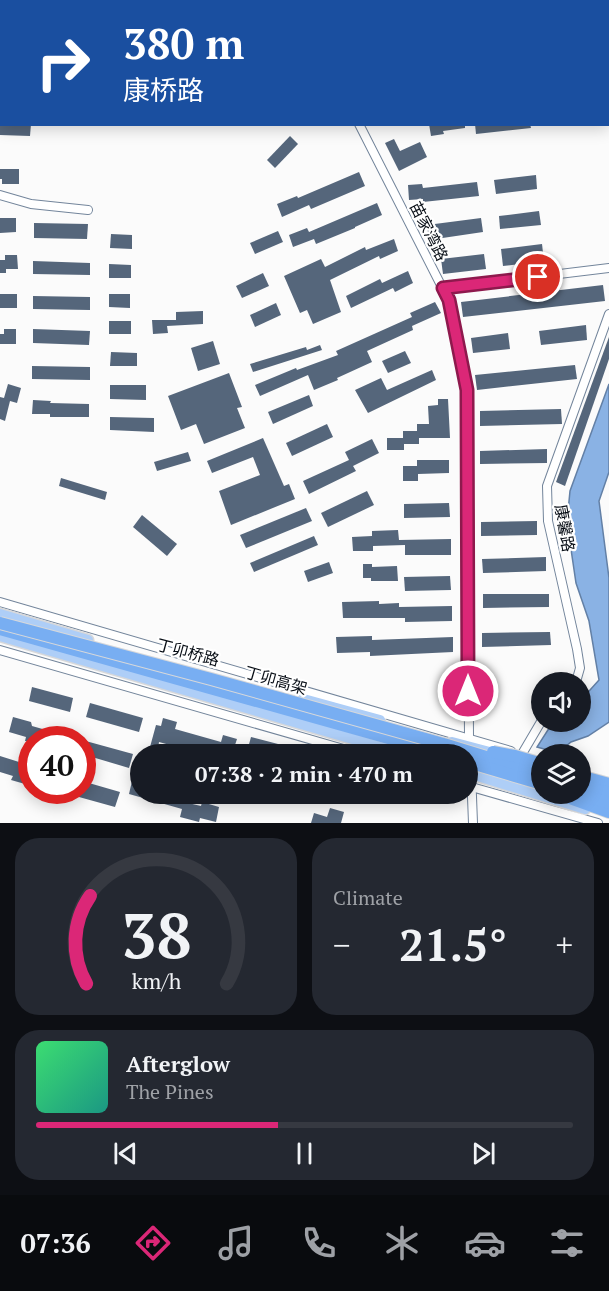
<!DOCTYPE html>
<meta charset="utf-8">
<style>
:root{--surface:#171b24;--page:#242831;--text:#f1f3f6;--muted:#9ea1a6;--line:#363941;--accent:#db2777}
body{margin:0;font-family:"PT Serif","Noto Sans SC",serif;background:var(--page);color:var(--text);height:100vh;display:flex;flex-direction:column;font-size:22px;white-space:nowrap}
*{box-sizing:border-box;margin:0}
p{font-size:20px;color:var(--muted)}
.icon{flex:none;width:33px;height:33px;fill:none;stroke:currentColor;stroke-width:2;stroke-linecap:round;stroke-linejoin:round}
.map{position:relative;height:823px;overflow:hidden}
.sheet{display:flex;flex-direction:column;gap:15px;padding:15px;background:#0d0f14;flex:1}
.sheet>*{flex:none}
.top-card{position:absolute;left:0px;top:0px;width:609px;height:126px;box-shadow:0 3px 15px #0003;background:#1a4fa0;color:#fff;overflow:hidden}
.controls{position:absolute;left:531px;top:672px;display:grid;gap:12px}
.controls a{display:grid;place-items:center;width:60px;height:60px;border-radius:50%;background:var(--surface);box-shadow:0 3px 15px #0003;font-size:30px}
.speed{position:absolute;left:18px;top:726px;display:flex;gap:12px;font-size:30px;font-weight:700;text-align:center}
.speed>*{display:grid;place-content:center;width:78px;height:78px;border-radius:50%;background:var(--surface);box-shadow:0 3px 15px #0003;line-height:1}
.speed .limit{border:9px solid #d22;background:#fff;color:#111}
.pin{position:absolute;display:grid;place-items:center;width:51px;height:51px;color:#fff;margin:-26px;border:3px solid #fff;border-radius:50%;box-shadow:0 2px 6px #0007}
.me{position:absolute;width:66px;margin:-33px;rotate:0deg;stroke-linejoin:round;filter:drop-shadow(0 0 4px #0008)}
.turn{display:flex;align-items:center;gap:21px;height:126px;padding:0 24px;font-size:27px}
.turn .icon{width:78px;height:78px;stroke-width:2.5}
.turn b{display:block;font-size:42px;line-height:51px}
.big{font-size:45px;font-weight:800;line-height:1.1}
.sheet .card{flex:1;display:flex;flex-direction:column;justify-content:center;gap:9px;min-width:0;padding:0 21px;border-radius:24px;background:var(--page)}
.sheet .dial{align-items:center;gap:0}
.dial svg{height:156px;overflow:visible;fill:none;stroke:var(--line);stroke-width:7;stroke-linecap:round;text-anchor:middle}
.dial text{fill:var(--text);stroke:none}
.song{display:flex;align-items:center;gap:18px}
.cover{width:72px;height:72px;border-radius:9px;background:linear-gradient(135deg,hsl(140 70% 55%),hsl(170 70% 35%))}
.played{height:6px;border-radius:3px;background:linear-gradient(90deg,var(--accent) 45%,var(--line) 45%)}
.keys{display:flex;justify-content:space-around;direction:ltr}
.heat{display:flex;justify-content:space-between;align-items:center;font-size:33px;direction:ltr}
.sheet .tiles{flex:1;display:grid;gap:15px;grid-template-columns:1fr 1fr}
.card:last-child{grid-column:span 2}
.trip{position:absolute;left:130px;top:744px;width:348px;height:60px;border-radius:30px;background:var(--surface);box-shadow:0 3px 15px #0003;font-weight:800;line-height:60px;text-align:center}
.tab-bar{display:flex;height:96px;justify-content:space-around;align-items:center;background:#090b0e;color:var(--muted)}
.tab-bar .icon{width:42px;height:42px}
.tab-bar .current{color:var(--accent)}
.tab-bar b{font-size:27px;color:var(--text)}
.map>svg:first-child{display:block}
</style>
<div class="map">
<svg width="609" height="823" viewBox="0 0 609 823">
<rect width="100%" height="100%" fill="#fbfbfb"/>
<!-- water -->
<polygon fill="#8ab2e4" stroke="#6380a6" stroke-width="1.5" points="609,384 609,472 599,501 609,578 609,722 588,736 571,742 558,753 537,747 553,722 580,722 581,700 599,680 589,621 576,583 567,522 570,491"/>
<!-- building -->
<g fill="#55667b">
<polygon points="0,124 31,124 30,136 0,135"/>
<polygon points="429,124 465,124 465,128 443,131 444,134 431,136"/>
<polygon points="475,124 530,124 531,128 476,134"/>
<polygon points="290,136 298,144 275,168 267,160"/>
<polygon points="394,139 400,151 420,142 427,157 399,171 385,143"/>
<polygon points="0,169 19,169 19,184 2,184 2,179 0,179"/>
<polygon points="359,172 365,186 311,209 309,205 282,217 277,204 297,196 298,198"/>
<polygon points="536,175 537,189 496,194 494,180"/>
<polygon points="477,182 479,196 423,202 423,199 409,200 408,185 422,184 423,188"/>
<polygon points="377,203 382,215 355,227 355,228 316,244 314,239 293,247 289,235 307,228 309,232"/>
<polygon points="539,211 541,225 500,229 499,216"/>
<polygon points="0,218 16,218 16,232 0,233"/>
<polygon points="481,218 483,232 429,240 427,225"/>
<polygon points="34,223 88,224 87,239 34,238"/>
<polygon points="278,231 283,242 255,254 250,243"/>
<polygon points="111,234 132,235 132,249 110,248"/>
<polygon points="394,239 398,251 380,259 379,256 330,280 341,312 313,324 307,310 300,313 284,276 321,259 325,267 365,247 366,250"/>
<polygon points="542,244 544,261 503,266 501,249"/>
<polygon points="484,254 486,269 443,274 441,259"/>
<polygon points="5,255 17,255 18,269 6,269 6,273 0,273 0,260 5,260"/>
<polygon points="33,261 90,263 90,275 33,274"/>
<polygon points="109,264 131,265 131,278 109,278"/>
<polygon points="408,271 413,283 395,292 393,288 351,308 346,296 380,279 382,283"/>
<polygon points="263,273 269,286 242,298 236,286"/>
<polygon points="603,285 605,301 463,317 461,302"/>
<rect x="0" y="294" width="17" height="14"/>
<polygon points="109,294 130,294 130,308 109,307"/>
<polygon points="33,296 90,297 90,310 33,309"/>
<polygon points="435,302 441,313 412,326 413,330 367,351 372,362 337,378 338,380 314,390 308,375 260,396 255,385 296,368 297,370 338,355 336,351 412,317 410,313"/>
<polygon points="276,303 281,315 255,327 250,315"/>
<polygon points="203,311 203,324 167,326 168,333 153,334 152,320 176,320 176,312"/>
<rect x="109" y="321" width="22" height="13"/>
<polygon points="586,325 587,340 541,345 539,331"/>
<polygon points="4,329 16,329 16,344 0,344 0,334 4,334"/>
<polygon points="33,329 90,331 89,345 33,343"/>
<polygon points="508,333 510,349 473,353 471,338"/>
<polygon points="609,337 609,359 565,486 556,482"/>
<polygon points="213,341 220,364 198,371 191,348"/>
<polygon points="320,345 322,350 253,372 250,364 306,347 307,350"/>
<polygon points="405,351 411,363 388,373 382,361"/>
<polygon points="111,352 137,353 137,366 110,366"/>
<polygon points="575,365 577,379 477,390 475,375"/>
<polygon points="32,366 90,367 90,380 32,379"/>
<polygon points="432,370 436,380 368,413 355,390 381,378 387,390"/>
<polygon points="229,373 242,407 237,408 245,428 204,444 196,424 181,430 168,396"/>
<polygon points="8,384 21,388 17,403 10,401 5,421 0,419 0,397 4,398"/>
<polygon points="110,385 146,385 146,400 110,399"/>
<polygon points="309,395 313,406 273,424 268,412"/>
<polygon points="438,399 448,399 450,438 419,438 419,444 404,444 404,450 387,450 387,438 403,438 403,431 417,431 417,424 429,424 428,406 438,405"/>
<polygon points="33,400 51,401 50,403 89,404 89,417 50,417 50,414 32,414"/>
<polygon points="561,409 562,424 480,426 480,411"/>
<polygon points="110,417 154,418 154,432 110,430"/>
<polygon points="327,424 333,437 292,456 286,443"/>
<polygon points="263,438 284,486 289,484 295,499 231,525 219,491 260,475 253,457 212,473 207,461"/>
<polygon points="372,439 379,453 353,466 356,471 309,494 303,481 349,460 345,452"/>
<polygon points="547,449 547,463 480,464 480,451"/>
<polygon points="188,452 191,461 157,471 154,462"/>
<polygon points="417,460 449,460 449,473 418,474 418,481 403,481 403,466 417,466"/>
<polygon points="61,478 107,492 105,500 59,486"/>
<polygon points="367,491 374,505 328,527 321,513"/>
<polygon points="449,503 450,517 404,518 404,504"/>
<polygon points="306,508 312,521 246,548 240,535"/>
<polygon points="142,515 177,544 167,556 133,527"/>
<polygon points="537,521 537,535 481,536 481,522"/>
<polygon points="398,530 399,540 451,539 451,555 405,555 405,545 373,546 373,551 353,551 352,537 372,536 372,531"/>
<polygon points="314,536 318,545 254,572 250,563"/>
<polygon points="546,557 546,571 483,573 482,559"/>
<polygon points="329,562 333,573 308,582 304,571"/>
<polygon points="363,564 372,564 372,567 397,566 398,581 371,581 371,578 363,578"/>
<polygon points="450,576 451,590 405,591 404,577"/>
<polygon points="483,594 549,594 549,607 483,608"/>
<polygon points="379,601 379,604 399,603 399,607 452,606 452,621 405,622 405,618 343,618 342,602"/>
<polygon points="550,632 551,645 482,647 482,633"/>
<polygon points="372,636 372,640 453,637 453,652 370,656 370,652 337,653 336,637"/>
<polygon points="32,687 73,698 70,712 29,701"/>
<polygon points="90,703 143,718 139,732 86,717"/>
<polygon points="13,717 31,722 32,726 74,738 74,740 32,740 32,742 25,741 26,737 9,732"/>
<polygon points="163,718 177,722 175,729 221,742 223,735 237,739 232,754 202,754 159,742 158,749 150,747 156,725 161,726"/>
<polygon points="251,737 278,744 275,754 248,748"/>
<polygon points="82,740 133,754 129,768 82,754"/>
<polygon points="0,756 19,762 18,764 32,768 32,786 11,780 13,776 0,772"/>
<polygon points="82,781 120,792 115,807 61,792 61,790 82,790"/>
<polygon points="132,781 141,784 141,794 177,794 175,800 201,806 202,802 219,807 216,822 200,818 199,822 180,817 182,809 129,794"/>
<polygon points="330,808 344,812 341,823 311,823 314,813 327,817"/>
</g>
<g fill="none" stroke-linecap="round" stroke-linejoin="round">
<defs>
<g id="minor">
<polyline points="295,0 295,2"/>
<polyline points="359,124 449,301 467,390 469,737 470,750"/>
<polyline points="0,195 31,204 88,210"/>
<polyline points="443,288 609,268"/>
<polyline points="0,602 511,751"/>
<polyline points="0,650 361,754"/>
<polyline points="576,682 580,668 577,649 548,521 547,486 609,314"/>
<polyline points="522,754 542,720"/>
<polyline points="471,771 473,823"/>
<polyline points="468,786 598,823"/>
</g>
<g id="major">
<polyline points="0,614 88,640"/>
<polyline points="0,636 404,754"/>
<polyline points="300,698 380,720"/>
<polyline points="452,742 501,755"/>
<polyline points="468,773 585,809"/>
</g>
<g id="highway">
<polyline points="0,629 445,754"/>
<polyline points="580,776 609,784"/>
<polyline points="580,786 609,793"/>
<polyline points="559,794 609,812"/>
<polyline points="576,794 609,803"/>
</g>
</defs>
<!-- minor casing -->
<use href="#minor" stroke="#73859b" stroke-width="10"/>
<!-- major casing -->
<use href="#major" stroke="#d7d8da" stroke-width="13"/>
<!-- highway casing -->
<use href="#highway" stroke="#d7d8da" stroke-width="14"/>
<!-- minor -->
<use href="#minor" stroke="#fff" stroke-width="8"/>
<!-- major -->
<use href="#major" stroke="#aecef7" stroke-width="10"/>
<!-- highway -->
<use href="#highway" stroke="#78aef2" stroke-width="12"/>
<defs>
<polyline id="rail" points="604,0 606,2"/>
</defs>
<!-- rail casing -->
<use href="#rail" stroke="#73777b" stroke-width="4.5"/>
<!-- rail -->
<use href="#rail" stroke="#fff" stroke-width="2" stroke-dasharray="7" stroke-linecap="butt"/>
<defs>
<g id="highway-bridge">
<polyline points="0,623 211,679 447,745 542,774"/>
<polyline points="493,752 515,756 542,764"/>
<polyline points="468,762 542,784"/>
</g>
</defs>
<!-- highway-bridge casing -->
<use href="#highway-bridge" stroke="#d7d8da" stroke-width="14" stroke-linecap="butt"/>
<!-- highway-bridge -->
<use href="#highway-bridge" stroke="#78aef2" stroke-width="12"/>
</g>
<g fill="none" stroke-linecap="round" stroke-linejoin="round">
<defs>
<polyline id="route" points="468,691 467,390 449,300 443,288 538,277"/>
</defs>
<!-- route casing -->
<use href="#route" stroke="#8e194d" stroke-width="15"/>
<!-- route -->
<use href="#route" stroke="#db2777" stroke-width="10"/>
</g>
<g text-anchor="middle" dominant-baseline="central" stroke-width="4.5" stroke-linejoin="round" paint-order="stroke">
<!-- street labels -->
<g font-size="16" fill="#070d15" stroke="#fff">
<text transform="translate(429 231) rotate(63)">苗家湾路</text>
<text transform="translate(565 528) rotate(80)">康馨路</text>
<text transform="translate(188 652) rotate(15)">丁卯桥路</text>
<text transform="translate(276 680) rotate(16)">丁卯高架</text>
</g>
</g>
</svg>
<div class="controls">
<a><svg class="icon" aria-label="sound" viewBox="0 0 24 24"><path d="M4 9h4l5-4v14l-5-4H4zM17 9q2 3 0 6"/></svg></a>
<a><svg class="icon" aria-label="layers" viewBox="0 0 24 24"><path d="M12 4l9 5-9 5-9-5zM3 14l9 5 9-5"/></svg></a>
</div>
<div class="speed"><div class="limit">40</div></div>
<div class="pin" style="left:538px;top:277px;background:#d93025"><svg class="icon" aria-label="arrive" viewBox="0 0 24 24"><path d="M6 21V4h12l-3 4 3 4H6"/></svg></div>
<svg class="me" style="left:468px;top:691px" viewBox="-20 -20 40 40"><circle r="17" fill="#db2777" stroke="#fff" stroke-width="3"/><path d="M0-11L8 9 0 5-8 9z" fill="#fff"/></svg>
<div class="trip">07:38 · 2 min · 470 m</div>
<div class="top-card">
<div class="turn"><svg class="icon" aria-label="right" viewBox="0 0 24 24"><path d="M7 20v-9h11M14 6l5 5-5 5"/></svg><div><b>380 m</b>康桥路</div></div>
</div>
</div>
<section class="sheet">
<div class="tiles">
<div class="card dial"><svg viewBox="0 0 100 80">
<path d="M14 69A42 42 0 1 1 86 69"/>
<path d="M14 69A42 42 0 0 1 16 24" stroke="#db2777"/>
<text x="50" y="56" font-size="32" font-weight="700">38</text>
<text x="50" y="72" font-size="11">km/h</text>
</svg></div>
<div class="card"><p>Climate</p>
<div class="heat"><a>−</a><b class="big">21.5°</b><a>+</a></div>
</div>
<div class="card">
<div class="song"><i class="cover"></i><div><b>Afterglow</b><p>The Pines</p></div></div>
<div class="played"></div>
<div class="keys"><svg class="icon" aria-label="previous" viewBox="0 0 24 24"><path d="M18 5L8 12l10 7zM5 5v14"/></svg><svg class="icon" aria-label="pause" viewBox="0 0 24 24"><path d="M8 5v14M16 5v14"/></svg><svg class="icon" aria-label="next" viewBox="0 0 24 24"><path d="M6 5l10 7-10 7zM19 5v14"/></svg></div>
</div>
</div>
</section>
<nav class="tab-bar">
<b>07:36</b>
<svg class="icon current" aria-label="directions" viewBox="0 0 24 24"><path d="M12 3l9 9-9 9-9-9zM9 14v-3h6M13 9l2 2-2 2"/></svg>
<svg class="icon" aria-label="music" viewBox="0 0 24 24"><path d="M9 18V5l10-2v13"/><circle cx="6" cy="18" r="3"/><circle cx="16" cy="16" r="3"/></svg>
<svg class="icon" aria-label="phone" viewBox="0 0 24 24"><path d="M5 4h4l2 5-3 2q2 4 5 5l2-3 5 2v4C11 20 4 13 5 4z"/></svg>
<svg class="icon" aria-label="climate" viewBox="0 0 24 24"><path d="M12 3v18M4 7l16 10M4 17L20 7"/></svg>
<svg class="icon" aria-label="car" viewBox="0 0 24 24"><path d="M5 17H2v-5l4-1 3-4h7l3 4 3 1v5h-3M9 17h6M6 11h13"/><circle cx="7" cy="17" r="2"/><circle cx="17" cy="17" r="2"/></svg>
<svg class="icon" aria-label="filters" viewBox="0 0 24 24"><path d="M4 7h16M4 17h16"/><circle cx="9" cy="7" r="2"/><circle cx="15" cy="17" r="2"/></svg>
</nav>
